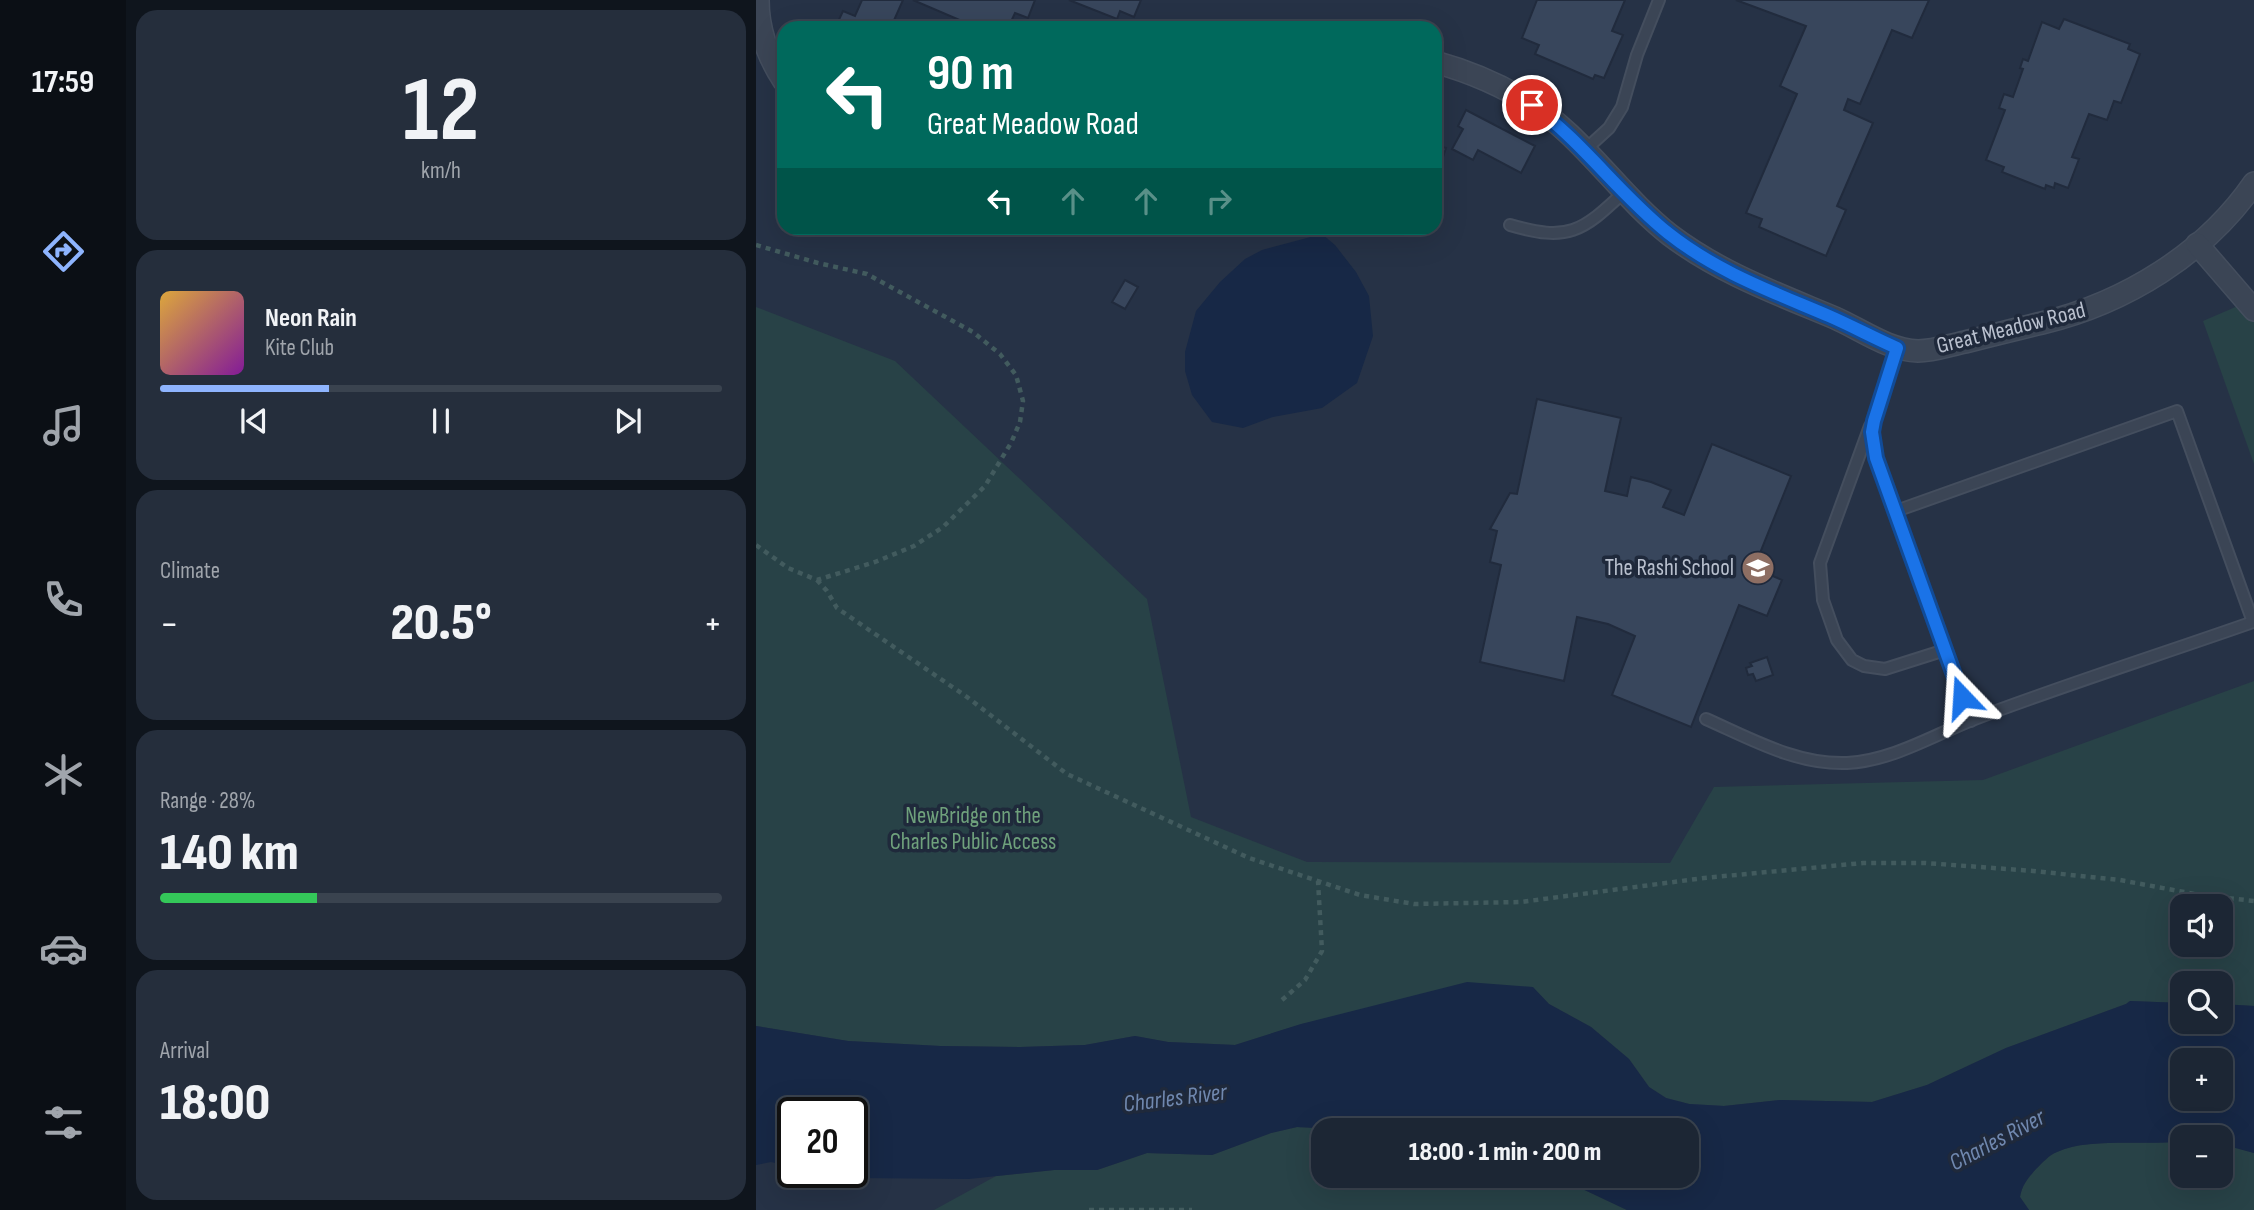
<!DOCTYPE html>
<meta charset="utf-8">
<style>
:root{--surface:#1c2634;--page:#252e3c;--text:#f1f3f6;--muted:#a0a5ac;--line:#3a434f;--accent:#8eb4fe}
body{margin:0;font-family:"Sofia Sans Condensed",sans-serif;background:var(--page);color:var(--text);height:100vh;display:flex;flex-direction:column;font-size:26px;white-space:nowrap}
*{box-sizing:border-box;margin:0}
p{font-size:23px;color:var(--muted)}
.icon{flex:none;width:38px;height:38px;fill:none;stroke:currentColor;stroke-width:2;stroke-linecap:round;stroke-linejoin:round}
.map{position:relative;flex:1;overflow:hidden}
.side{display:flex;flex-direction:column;gap:10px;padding:10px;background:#0f151d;width:630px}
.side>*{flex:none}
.guide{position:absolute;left:21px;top:21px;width:665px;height:214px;border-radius:21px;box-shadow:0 7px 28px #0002,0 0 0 2px var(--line);background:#00695c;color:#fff;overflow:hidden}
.tools{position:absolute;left:1414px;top:894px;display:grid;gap:14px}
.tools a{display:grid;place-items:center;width:63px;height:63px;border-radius:14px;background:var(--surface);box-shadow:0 7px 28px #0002,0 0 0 2px var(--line);font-size:35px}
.speed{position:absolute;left:21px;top:1097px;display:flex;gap:14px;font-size:35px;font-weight:700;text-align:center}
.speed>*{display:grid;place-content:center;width:91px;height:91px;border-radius:50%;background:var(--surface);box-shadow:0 7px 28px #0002,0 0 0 2px var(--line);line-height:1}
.speed .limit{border:4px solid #111;border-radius:10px;background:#fff;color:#111}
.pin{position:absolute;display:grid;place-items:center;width:60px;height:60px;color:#fff;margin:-30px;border:4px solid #fff;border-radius:50%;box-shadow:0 2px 7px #0007}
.me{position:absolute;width:77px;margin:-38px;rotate:340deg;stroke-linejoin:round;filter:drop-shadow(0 0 5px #0008)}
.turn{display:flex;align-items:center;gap:24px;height:147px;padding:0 35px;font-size:32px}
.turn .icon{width:91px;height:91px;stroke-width:2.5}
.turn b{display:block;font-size:49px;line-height:60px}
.lanes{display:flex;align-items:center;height:66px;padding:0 35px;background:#0003;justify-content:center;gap:35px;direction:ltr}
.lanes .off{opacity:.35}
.big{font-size:52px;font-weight:800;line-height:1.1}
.side .card{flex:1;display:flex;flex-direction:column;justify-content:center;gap:10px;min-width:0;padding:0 24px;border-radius:21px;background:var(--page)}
.side .dial{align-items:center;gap:0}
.dial b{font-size:91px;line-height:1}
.song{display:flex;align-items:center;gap:21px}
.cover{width:84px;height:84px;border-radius:10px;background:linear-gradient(135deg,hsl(40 70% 55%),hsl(290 70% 35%))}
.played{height:7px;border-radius:4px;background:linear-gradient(90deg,var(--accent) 30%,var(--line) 30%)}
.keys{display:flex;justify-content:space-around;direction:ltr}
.heat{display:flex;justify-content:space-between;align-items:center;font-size:38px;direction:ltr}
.charge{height:10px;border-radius:5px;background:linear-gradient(90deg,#34c759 28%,var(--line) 0)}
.trip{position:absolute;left:555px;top:1118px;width:388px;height:70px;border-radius:21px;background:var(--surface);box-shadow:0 7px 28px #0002,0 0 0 2px var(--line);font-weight:800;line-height:70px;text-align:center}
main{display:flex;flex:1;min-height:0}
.tab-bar{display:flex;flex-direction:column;width:126px;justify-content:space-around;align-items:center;background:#0b0f15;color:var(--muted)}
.tab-bar .icon{width:49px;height:49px}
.tab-bar .current{color:var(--accent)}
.tab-bar b{font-size:32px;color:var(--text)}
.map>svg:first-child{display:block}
</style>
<main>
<nav class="tab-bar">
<b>17:59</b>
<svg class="icon current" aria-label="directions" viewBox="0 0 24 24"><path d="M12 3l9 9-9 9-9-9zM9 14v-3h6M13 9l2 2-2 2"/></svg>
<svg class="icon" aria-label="music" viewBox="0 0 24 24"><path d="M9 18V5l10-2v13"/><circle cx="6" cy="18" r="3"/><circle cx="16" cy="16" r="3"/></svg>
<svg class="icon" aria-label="phone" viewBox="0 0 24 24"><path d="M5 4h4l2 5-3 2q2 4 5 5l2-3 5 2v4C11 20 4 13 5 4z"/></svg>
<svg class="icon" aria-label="climate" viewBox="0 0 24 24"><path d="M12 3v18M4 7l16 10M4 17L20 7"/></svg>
<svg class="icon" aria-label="car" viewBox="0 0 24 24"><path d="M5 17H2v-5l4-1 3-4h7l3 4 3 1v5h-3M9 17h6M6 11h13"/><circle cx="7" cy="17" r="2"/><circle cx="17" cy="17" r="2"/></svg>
<svg class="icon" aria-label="filters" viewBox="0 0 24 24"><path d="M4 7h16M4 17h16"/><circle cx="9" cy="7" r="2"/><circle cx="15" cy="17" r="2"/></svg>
</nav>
<section class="side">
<div class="card dial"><b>12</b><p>km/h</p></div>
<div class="card">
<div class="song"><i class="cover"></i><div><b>Neon Rain</b><p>Kite Club</p></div></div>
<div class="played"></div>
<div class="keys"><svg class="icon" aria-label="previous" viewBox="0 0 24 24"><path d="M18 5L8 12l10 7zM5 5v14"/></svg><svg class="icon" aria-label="pause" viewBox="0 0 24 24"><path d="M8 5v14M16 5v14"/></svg><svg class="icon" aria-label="next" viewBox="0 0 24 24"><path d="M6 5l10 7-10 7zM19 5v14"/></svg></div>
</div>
<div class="card"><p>Climate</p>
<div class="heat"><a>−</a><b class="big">20.5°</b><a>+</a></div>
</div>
<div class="card"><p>Range · 28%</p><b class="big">140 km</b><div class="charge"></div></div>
<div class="card"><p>Arrival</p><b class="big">18:00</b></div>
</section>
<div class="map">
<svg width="1498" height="1210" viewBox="0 0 1498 1210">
<rect width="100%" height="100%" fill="#263246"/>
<!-- green -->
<g fill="#284247" fill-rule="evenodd">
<polygon points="1498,299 1498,464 1447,321"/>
<path d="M0,307L139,361L391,599L435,817L551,862L914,863L958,787L1227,780L1498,681V1006L1465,1004V984H1426V1003L1374,1001L1370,1004L1250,1048L1171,1085L1116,1102L1024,1100L968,1106L933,1104L910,1098L893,1087L873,1059L835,1027L793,1004L776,987L546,1024L479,1045L412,1042L379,1036L329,1045L265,1047L184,1046L92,1041L0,1026ZM1426,906H1465V945H1426Z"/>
<path d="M541,1127C570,1129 599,1126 628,1130H567V1176H799L871,1210H178L240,1176L298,1170H341L391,1153L456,1155L515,1133Z"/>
<path d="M1426,1141V1176H1465V1144L1498,1153V1210H1273L1264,1197C1266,1185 1272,1178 1280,1169C1286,1163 1293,1155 1301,1152C1331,1137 1391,1146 1426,1141Z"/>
</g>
<!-- water -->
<g fill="#172846" fill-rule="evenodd">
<polygon points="566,234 579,245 600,272 613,296 617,336 601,383 566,408 517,417 487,428 456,422 436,395 429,371 429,352 440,311 464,282 489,259 506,250"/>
<path d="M711,982L777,987L793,1004L835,1027L873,1059L893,1087L910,1098L933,1104L968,1106L1024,1100L1116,1102L1171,1085L1250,1048L1370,1004L1374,1001L1426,1003V1022H1465V1004L1498,1006V1153L1465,1144V1138H1426V1141C1391,1146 1332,1137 1301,1152C1293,1155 1286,1163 1280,1169C1272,1178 1266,1185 1264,1197L1273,1210H871L799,1176H931V1130H628L605,1127L583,1129L541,1127L515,1133L456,1155L391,1153L341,1170H298L213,1179L99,1178L69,1173L96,1172V1113H37V1167L15,1162L0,1165V1026L92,1041L184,1046L265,1047L329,1045L379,1036L412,1042L479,1045L545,1024ZM1426,1060H1465V1099H1426Z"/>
</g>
<!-- building -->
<g fill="#38465c" stroke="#212b3d" stroke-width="2">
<polygon points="106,0 147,0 135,27 137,28 72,28 75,21 81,24 87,11 99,16"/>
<polygon points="157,0 279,0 272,18 259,13 252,28 203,28 206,21"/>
<polygon points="313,0 385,0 378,17 364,11 361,19"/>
<polygon points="781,0 869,0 856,31 867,35 848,78 839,75 837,79 779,54 783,45 766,38"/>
<polygon points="980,0 1173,0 1156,38 1136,30 1104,104 1092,99 1088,110 1117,123 1081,206 1090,210 1070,256 1003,227 1006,219 990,213 1041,94 1024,86 1050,26"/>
<polygon points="1308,19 1374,44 1372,49 1384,54 1365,103 1358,101 1351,120 1333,114 1316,157 1323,159 1312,188 1299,183 1298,188 1290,185 1289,189 1246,172 1248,167 1230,160 1249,110 1243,108 1248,94 1257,97 1267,69 1264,68 1267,59 1272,61 1286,22 1303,29"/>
<polygon points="710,110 779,146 765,173 722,150 717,160 696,149 707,129 702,126"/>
<polygon points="679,145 690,148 679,181"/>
<polygon points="369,280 382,287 369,309 356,302"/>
<polygon points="781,399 865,418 849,491 871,496 875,477 895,482 915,490 907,507 928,515 956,444 1035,476 998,568 1026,580 1011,616 983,605 935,727 856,695 879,636 852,624 821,617 808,681 724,662 745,565 734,562 741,531 734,529 754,493 761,494"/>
<polygon points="1011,657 1017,675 1000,681 997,674 992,675 990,668 996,666 994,663"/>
</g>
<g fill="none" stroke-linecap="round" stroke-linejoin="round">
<defs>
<g id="service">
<polyline points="829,150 853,128 866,107 881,55 903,0"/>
<path d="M754,225C812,242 826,232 868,192"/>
<polyline points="1141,348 1118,420 1117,432 1120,458 1215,721"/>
<polyline points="1114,426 1064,563 1067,600 1081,640 1096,660 1108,666 1129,669 1189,650"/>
<path d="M950,719C995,739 1041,765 1091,763C1135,761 1176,736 1216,720C1308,685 1403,655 1497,622L1421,411L1140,511"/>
</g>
<g id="minor">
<path d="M2,0C2,29 12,57 28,81"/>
<path d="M679,62C729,76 775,98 813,134C848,167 876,205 914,235C964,273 1022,294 1079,318C1106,330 1132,350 1162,351C1178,351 1194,345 1209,342C1234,336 1260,329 1286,323C1369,303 1449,254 1498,183"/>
<polyline points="1441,244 1498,310"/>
</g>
</defs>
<!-- service casing -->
<use href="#service" stroke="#444e5e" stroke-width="14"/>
<!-- minor casing -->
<use href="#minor" stroke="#444e5e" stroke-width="24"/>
<!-- path -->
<g stroke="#425b5e" stroke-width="4.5" stroke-dasharray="5 5" stroke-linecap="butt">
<polyline points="0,245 62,263 111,274 217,332 244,354 260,375 267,401 264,422 255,443 229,486 187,527 158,546 119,562 61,580 32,568 0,545"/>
<polyline points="61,580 71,591 81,608 211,697 311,774 493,858 604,895 658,904 765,902 948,878 1107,863 1170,863 1277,871 1364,880 1444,895 1498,901"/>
<polyline points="526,1000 549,980 566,951 562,881"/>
<polyline points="333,1210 436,1210"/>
</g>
<!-- service -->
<use href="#service" stroke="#3b4555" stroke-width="10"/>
<!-- minor -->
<use href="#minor" stroke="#3b4555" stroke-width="21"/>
</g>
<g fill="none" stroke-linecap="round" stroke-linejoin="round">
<defs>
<path id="route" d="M776,105C827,142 863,194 912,233C961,272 1017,292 1073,316C1096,326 1118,338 1141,348L1118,421L1116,432L1120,458L1206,697"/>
</defs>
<!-- route casing -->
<use href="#route" stroke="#114b97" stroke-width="18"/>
<!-- route -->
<use href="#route" stroke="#1a73e8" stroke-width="12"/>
</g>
<!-- icons -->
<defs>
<symbol id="school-disc" viewBox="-11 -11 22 22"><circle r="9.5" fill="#8d6e63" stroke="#1f293b"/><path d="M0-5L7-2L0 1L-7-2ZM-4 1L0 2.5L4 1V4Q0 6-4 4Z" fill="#fff"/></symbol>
</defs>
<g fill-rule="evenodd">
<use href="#school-disc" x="983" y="549" width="38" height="38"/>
</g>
<g text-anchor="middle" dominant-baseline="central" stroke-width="7" stroke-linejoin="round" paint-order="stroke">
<!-- street labels -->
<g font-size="23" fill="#b9c0ce" stroke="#1f293b">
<text transform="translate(1255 328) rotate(-14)">Great Meadow Road</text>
</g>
<!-- poi labels -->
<g font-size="23" fill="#b9c0ce" stroke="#1f293b" text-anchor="end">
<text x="978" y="568">The Rashi School</text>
</g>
<!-- park labels -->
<g font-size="23" fill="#6fa17c" stroke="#1f293b">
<text x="217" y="816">NewBridge on the<tspan x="217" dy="26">Charles Public Access</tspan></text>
</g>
<!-- water labels -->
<g font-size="24" font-style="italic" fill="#7088af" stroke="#1f293b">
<text transform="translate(419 1098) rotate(-7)">Charles River</text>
<text transform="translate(1241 1140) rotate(-28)">Charles River</text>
</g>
</g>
</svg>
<div class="tools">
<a><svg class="icon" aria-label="sound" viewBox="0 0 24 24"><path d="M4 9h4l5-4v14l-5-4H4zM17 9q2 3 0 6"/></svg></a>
<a><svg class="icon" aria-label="search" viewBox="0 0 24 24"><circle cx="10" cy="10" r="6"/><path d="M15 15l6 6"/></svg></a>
<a>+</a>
<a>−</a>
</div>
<div class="speed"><div class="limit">20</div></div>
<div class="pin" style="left:776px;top:105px;background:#d93025"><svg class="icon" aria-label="arrive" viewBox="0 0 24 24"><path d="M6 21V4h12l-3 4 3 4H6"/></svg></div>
<svg class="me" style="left:1206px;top:697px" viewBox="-20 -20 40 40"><path d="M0-17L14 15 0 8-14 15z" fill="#1a73e8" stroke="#fff" stroke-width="4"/></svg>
<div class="trip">18:00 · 1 min · 200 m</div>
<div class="guide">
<div class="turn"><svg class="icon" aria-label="left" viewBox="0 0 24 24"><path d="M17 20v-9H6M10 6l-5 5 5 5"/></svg><div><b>90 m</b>Great Meadow Road</div></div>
<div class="lanes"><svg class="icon" aria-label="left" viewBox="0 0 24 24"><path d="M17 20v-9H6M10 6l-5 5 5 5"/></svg><svg class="icon off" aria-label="ahead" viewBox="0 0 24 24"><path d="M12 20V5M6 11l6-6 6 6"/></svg><svg class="icon off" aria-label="ahead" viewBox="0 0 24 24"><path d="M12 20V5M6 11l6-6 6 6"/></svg><svg class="icon off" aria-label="right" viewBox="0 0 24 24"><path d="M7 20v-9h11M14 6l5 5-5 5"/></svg></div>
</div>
</div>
</main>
